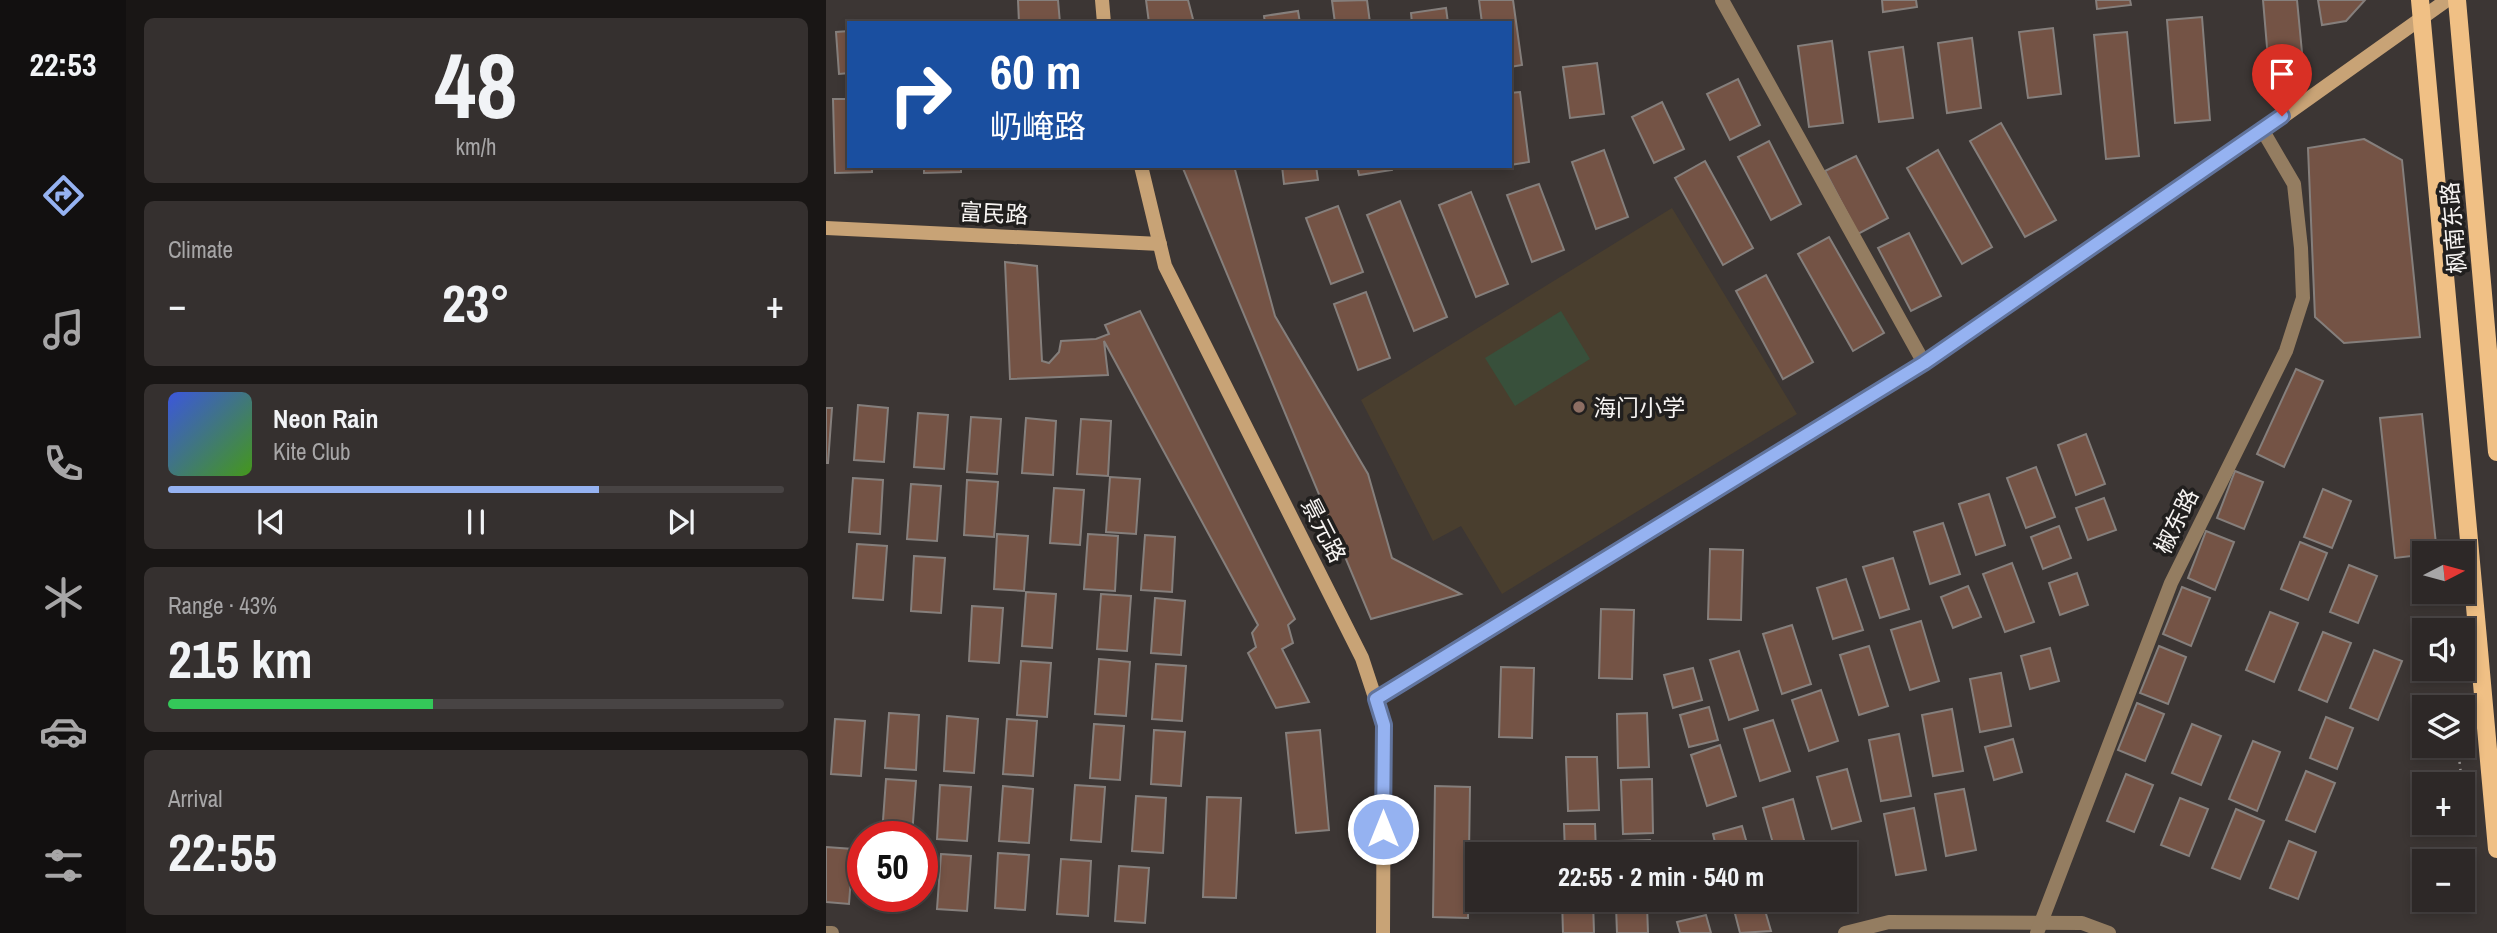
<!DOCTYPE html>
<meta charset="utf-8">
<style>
:root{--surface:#2d2827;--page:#35302f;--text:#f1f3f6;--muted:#a7a6a7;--line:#484444;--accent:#95b2f1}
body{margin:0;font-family:"Archivo Narrow","Noto Sans SC",sans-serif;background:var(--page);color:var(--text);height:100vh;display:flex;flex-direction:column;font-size:26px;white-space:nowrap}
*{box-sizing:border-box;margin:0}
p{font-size:23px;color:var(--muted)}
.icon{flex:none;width:38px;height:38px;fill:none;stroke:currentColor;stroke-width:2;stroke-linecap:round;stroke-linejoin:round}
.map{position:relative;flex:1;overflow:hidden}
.panel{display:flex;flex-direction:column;gap:18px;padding:18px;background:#191615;width:700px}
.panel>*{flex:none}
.guide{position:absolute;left:21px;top:21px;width:665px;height:147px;border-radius:0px;box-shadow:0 4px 10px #0003,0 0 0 2px var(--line);background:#1a4fa0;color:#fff;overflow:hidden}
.needle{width:46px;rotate:84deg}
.tools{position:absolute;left:1586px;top:541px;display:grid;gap:14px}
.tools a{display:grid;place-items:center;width:63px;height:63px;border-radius:0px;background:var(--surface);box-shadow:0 4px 10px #0003,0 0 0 2px var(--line);font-size:35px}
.speed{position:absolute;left:21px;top:821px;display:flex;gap:14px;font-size:35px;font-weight:700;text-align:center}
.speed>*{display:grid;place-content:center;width:91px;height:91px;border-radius:50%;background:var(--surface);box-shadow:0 4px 10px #0003,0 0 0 2px var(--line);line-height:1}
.speed .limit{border:10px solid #d22;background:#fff;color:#111}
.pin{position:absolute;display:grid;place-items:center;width:60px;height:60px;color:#fff;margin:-72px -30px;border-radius:50% 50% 50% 0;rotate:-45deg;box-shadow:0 0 7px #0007}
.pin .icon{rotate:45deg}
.me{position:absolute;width:77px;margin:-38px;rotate:0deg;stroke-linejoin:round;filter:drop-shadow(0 0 5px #0008)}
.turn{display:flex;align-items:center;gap:24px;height:147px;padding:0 28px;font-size:32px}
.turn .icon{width:91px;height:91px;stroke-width:2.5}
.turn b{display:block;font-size:49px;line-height:60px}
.big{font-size:52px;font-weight:800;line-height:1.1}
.panel .tile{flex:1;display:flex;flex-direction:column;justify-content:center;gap:10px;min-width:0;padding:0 24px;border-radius:10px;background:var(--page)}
.panel .dial{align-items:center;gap:0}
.dial b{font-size:91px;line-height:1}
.song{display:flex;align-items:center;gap:21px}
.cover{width:84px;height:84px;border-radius:10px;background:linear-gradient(135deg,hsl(230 70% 55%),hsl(100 70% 35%))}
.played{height:7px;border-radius:4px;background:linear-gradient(90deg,var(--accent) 70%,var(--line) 70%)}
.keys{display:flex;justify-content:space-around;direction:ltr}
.heat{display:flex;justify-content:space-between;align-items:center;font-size:38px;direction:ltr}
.charge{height:10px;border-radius:5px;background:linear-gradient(90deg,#34c759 43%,var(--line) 0)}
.trip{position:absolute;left:639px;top:842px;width:392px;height:70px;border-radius:0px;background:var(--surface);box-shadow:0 4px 10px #0003,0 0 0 2px var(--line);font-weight:800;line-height:70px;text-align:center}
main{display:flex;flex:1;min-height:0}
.menu{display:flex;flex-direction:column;width:126px;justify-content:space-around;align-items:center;background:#121010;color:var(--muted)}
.menu .icon{width:49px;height:49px}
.menu .current{color:var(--accent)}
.menu b{font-size:32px;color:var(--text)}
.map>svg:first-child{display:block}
</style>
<main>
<nav class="menu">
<b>22:53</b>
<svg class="icon current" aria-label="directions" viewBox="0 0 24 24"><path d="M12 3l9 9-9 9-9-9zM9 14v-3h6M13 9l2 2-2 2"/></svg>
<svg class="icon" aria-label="music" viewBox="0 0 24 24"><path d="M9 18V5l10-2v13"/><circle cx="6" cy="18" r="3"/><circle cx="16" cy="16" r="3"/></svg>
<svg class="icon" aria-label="phone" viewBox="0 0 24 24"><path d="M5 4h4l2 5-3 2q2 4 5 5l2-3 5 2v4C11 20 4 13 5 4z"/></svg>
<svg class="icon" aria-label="climate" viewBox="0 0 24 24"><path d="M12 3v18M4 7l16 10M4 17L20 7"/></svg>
<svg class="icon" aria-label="car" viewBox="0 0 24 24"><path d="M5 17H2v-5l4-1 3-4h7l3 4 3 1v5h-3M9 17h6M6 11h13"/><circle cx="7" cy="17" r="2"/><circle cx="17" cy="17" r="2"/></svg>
<svg class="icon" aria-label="filters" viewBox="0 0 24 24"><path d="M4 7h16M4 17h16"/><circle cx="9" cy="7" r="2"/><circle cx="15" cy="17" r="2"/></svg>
</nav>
<section class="panel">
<div class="tile dial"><b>48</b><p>km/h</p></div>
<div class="tile"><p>Climate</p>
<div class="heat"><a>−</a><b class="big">23°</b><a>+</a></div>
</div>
<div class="tile">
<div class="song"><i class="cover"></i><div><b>Neon Rain</b><p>Kite Club</p></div></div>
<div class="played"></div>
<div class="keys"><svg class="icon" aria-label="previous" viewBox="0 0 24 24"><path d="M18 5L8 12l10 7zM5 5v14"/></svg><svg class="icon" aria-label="pause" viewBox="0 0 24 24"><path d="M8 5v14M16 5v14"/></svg><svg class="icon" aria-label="next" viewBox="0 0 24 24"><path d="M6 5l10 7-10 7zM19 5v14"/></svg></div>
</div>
<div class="tile"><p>Range · 43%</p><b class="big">215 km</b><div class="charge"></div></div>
<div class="tile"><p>Arrival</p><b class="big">22:55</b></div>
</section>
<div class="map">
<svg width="1671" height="933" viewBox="0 0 1671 933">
<rect width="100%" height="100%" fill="#3c3634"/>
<!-- education -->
<polygon fill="#493e2e" points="846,208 971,414 676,594 635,526 607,541 535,400"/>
<!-- green -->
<polygon fill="#38503b" points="735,311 764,359 689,406 659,358"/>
<!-- building -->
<g fill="#745345" stroke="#857f7c" stroke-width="2">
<polygon points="192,0 232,0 234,23 193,23"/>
<polygon points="320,0 362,0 368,23 323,23"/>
<polygon points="541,0 544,23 509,23 506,1"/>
<polygon points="653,0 687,0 696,65 684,67 684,23 656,23"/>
<polygon points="1056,0 1090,0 1091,7 1057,12"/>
<polygon points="1270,0 1304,0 1305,5 1271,9"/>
<polygon points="1437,0 1471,0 1477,63 1450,72 1441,47"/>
<polygon points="1492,0 1539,0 1520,21 1496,25"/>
<polygon points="620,8 622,23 586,23 585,13"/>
<polygon points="472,11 474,23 439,23 438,16"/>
<polygon points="1376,17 1384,120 1349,123 1341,20"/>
<polygon points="1227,28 1235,94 1202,98 1193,32"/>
<polygon points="23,31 23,73 13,74 10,32"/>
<polygon points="1301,32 1313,156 1280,159 1268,35"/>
<polygon points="1146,38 1155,108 1121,113 1112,43"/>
<polygon points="1006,41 1017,123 983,127 972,46"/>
<polygon points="1077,47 1087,118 1053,122 1043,52"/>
<polygon points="771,63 778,114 744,118 737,67"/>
<polygon points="912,79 934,125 904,140 881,94"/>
<polygon points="694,92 703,162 684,165 684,93"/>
<polygon points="7,99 23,99 23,166 46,166 46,172 9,173"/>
<polygon points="836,102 858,149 828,163 806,117"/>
<polygon points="1175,123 1230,220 1199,237 1144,141"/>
<polygon points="1538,139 1576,160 1594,337 1518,343 1489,317 1482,148"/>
<polygon points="943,141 975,204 945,220 912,157"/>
<polygon points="778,150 802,217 770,229 746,162"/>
<polygon points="1112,150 1166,247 1136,264 1081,168"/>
<polygon points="1030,156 1062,218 1032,234 999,171"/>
<polygon points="879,161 927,248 897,265 849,178"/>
<polygon points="98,166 135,166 135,172 98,173"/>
<polygon points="356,166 408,166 449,316 542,474 566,558 635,594 545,619"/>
<polygon points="456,166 490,166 492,180 458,184"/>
<polygon points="531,166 566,166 566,170 533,175"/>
<polygon points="713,184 738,250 706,262 681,195"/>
<polygon points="645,192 682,284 650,297 613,205"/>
<polygon points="574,201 621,317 588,331 541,215"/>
<polygon points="512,206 537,272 505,284 480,218"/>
<polygon points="1083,233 1115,296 1085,311 1052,248"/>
<polygon points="1003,237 1058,333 1027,351 972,254"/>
<polygon points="179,262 211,266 216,361 223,363 233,352 235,341 270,339 283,334 279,325 314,311 469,619 462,625 467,643 456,649 483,702 450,708 422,653 430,647 426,633 432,625 278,341 282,375 184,379"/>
<polygon points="940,275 987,362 957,379 910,291"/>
<polygon points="540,292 564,358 532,370 508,304"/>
<polygon points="1470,369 1497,381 1458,467 1431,454"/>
<polygon points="32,405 62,408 58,462 28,460"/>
<polygon points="0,408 6,408 2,463 0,463"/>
<polygon points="92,413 122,415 118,469 88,467"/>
<polygon points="1596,414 1611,553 1569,558 1554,418"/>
<polygon points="145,417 175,419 171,474 141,472"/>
<polygon points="200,418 230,421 227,475 196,473"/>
<polygon points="255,419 285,421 282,476 251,474"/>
<polygon points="1260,434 1279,484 1250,495 1232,445"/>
<polygon points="1210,467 1229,517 1200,528 1181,478"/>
<polygon points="1409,471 1437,482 1418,529 1391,518"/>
<polygon points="284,477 314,479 310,534 280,532"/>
<polygon points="27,478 57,480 54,534 23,532"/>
<polygon points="141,480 172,482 168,537 138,535"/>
<polygon points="85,484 115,486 111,541 81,539"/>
<polygon points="228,488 258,490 254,545 224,543"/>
<polygon points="1497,489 1525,501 1506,548 1478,537"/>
<polygon points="1163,494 1179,545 1150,555 1133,504"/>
<polygon points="1278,498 1290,530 1262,540 1250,508"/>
<polygon points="1117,523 1134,574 1104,584 1088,532"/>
<polygon points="1233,526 1245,558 1217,569 1205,537"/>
<polygon points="1380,531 1408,542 1389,590 1362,578"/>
<polygon points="171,534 202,536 198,591 168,589"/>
<polygon points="262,534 292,536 289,591 258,589"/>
<polygon points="319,535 349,537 346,592 315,590"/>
<polygon points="1474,542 1501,553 1482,600 1455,589"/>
<polygon points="31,544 61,546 57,600 27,598"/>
<polygon points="884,549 917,550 915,620 882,619"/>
<polygon points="88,556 119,558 115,613 85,611"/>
<polygon points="1067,558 1083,609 1054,618 1037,567"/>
<polygon points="1186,563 1208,622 1179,632 1157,574"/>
<polygon points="1523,565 1551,576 1532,623 1504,612"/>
<polygon points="1251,573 1262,605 1234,615 1223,583"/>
<polygon points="1020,579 1037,630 1007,639 991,588"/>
<polygon points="1142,586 1155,617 1127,628 1115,597"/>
<polygon points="1356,587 1384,598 1365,646 1337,634"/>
<polygon points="200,592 230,594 226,648 196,646"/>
<polygon points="275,594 305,596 301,651 271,649"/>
<polygon points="329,598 359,601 355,655 325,653"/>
<polygon points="146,606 177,608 173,663 143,661"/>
<polygon points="775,609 808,610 806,679 773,678"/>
<polygon points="1444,612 1472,623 1448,682 1420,670"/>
<polygon points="1095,621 1113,681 1084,690 1065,630"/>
<polygon points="966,625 985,684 956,694 937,634"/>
<polygon points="1497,632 1525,643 1501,702 1473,690"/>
<polygon points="1043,646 1062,706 1033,715 1014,655"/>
<polygon points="1333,646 1360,657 1342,704 1314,693"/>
<polygon points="1224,648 1233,681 1204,689 1195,656"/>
<polygon points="1548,650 1576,661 1552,720 1524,708"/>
<polygon points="913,651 932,710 903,720 884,660"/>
<polygon points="273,659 304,662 300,716 269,714"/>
<polygon points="195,661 225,663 221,717 191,715"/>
<polygon points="330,664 360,666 356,721 326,719"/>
<polygon points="675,667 708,668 706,738 673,737"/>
<polygon points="867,668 876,700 847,708 838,675"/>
<polygon points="1175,673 1185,726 1154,732 1144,679"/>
<polygon points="995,690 1012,741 983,751 966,700"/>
<polygon points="1311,703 1338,714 1319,761 1292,750"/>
<polygon points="883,707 892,740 863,747 854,715"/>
<polygon points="1126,709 1137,771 1107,776 1096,715"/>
<polygon points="63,713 93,715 90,770 59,768"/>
<polygon points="821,713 823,767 792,768 791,714"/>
<polygon points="121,716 152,719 148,773 118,771"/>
<polygon points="1500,717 1527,728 1511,769 1484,758"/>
<polygon points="9,719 39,721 35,776 5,774"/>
<polygon points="181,719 211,721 207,776 177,774"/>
<polygon points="947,720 964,771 934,781 918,729"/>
<polygon points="268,724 298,726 294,780 264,778"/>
<polygon points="1366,724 1395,736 1375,785 1346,773"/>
<polygon points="328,730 359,732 355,786 325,784"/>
<polygon points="494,730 503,830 470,833 460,733"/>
<polygon points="1073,734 1085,796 1055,801 1043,740"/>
<polygon points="1187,739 1196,772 1168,780 1159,747"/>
<polygon points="1427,741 1454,752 1431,811 1403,799"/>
<polygon points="894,745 910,796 881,806 865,755"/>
<polygon points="740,757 771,757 773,810 742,811"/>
<polygon points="1021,769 1035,821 1006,829 991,777"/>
<polygon points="1480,771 1509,783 1489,832 1460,820"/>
<polygon points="1300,774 1327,785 1308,832 1281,821"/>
<polygon points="60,779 90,781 86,836 56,834"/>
<polygon points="826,779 827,833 797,834 795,780"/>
<polygon points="114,785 145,787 141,841 111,839"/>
<polygon points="249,785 279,787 275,842 245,840"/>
<polygon points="177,786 207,789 203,843 173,841"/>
<polygon points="609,786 644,787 642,918 607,917"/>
<polygon points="1138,789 1150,850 1120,856 1109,794"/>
<polygon points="310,796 340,798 337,853 306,851"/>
<polygon points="381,797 415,798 410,898 377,897"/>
<polygon points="1354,798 1382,809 1363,856 1335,845"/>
<polygon points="967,799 981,851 971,854 950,854 937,808"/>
<polygon points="1088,808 1100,870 1070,875 1058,814"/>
<polygon points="1410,809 1438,821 1414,879 1386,868"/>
<polygon points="738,824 769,824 770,854 739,854"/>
<polygon points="916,826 924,854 892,854 887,834"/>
<polygon points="824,840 825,854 794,854 793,841"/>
<polygon points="1463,841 1490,852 1472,899 1444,888"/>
<polygon points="0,847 27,849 23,904 0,902"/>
<polygon points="172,853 203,855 199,910 169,908"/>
<polygon points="115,854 145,856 141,911 111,909"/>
<polygon points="235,859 265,861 262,916 231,914"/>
<polygon points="293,866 323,868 319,923 289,921"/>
<polygon points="55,896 85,896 85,907 54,905"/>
<polygon points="736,900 767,900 768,933 737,933"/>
<polygon points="931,900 936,900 945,931 914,933 907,906"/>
<polygon points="821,905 822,933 791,933 790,906"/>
<polygon points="880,915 885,933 854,933 851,922"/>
</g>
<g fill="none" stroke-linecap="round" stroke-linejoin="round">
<!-- path -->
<g stroke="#9f9a98" stroke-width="2.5" stroke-dasharray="2 5" stroke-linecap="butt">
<polyline points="1632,748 1636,784"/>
<polyline points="1636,790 1640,822"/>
</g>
<!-- street -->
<g stroke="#947d61" stroke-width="14">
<polyline points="896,0 1098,363"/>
<polyline points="0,933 6,933"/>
<polyline points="1019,933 1063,922 1256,923 1283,933"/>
<polyline points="1211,933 1345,583 1460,351 1477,298 1475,248 1468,184 1437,131"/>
</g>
<!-- secondary -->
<g stroke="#c8a376" stroke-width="14">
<polyline points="276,0 278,23"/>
<polyline points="315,166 339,266 536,658 558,725 557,933"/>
<polyline points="0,228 334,244"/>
<polyline points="549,699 1098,363 1437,131 1621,0"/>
</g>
<!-- primary -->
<g stroke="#f0c085" stroke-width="18">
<polyline points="1594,0 1671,849"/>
<polyline points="1631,0 1671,452"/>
</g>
</g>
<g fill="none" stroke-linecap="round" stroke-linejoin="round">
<defs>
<polyline id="route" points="557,829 558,725 550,699 1098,363 1456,116"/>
</defs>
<!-- route casing -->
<use href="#route" stroke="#61749d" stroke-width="18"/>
<!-- route -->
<use href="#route" stroke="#95b2f1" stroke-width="12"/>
</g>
<!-- markers -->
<circle fill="#8d6e63" stroke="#211f1e" stroke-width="2.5" cx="753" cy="407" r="7"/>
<g text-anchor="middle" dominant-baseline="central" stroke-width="7" stroke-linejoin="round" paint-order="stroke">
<!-- street labels -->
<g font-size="23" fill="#f7f4f2" stroke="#211f1e">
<text transform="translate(168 213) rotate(3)">富民路</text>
<text transform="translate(1627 228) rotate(-95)">枫南东路</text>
<text transform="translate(1350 521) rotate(-64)">椒东路</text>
<text transform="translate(498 530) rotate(63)">景元路</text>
</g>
<!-- poi labels -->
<g font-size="23" fill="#f7f4f2" stroke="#211f1e" text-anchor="start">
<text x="767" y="407">海门小学</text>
</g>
</g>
</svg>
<div class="tools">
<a><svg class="needle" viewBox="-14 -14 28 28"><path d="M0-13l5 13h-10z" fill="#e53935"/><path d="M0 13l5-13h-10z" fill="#a7a6a7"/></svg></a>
<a><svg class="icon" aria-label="sound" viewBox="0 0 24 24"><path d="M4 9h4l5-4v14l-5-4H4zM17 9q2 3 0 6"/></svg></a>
<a><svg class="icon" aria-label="layers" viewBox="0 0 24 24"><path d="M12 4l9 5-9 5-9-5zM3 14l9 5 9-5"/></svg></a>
<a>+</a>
<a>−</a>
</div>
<div class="speed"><div class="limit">50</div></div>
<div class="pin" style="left:1456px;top:116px;background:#d93025"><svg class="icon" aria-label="arrive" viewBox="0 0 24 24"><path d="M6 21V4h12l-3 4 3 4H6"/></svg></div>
<svg class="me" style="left:557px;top:829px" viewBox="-20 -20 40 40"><circle r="17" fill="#95b2f1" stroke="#fff" stroke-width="3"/><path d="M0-11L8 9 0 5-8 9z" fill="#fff"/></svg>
<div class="trip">22:55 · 2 min · 540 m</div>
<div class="guide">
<div class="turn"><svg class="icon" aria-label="right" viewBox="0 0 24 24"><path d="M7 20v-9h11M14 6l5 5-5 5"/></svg><div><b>60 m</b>屷崦路</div></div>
</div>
</div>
</main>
